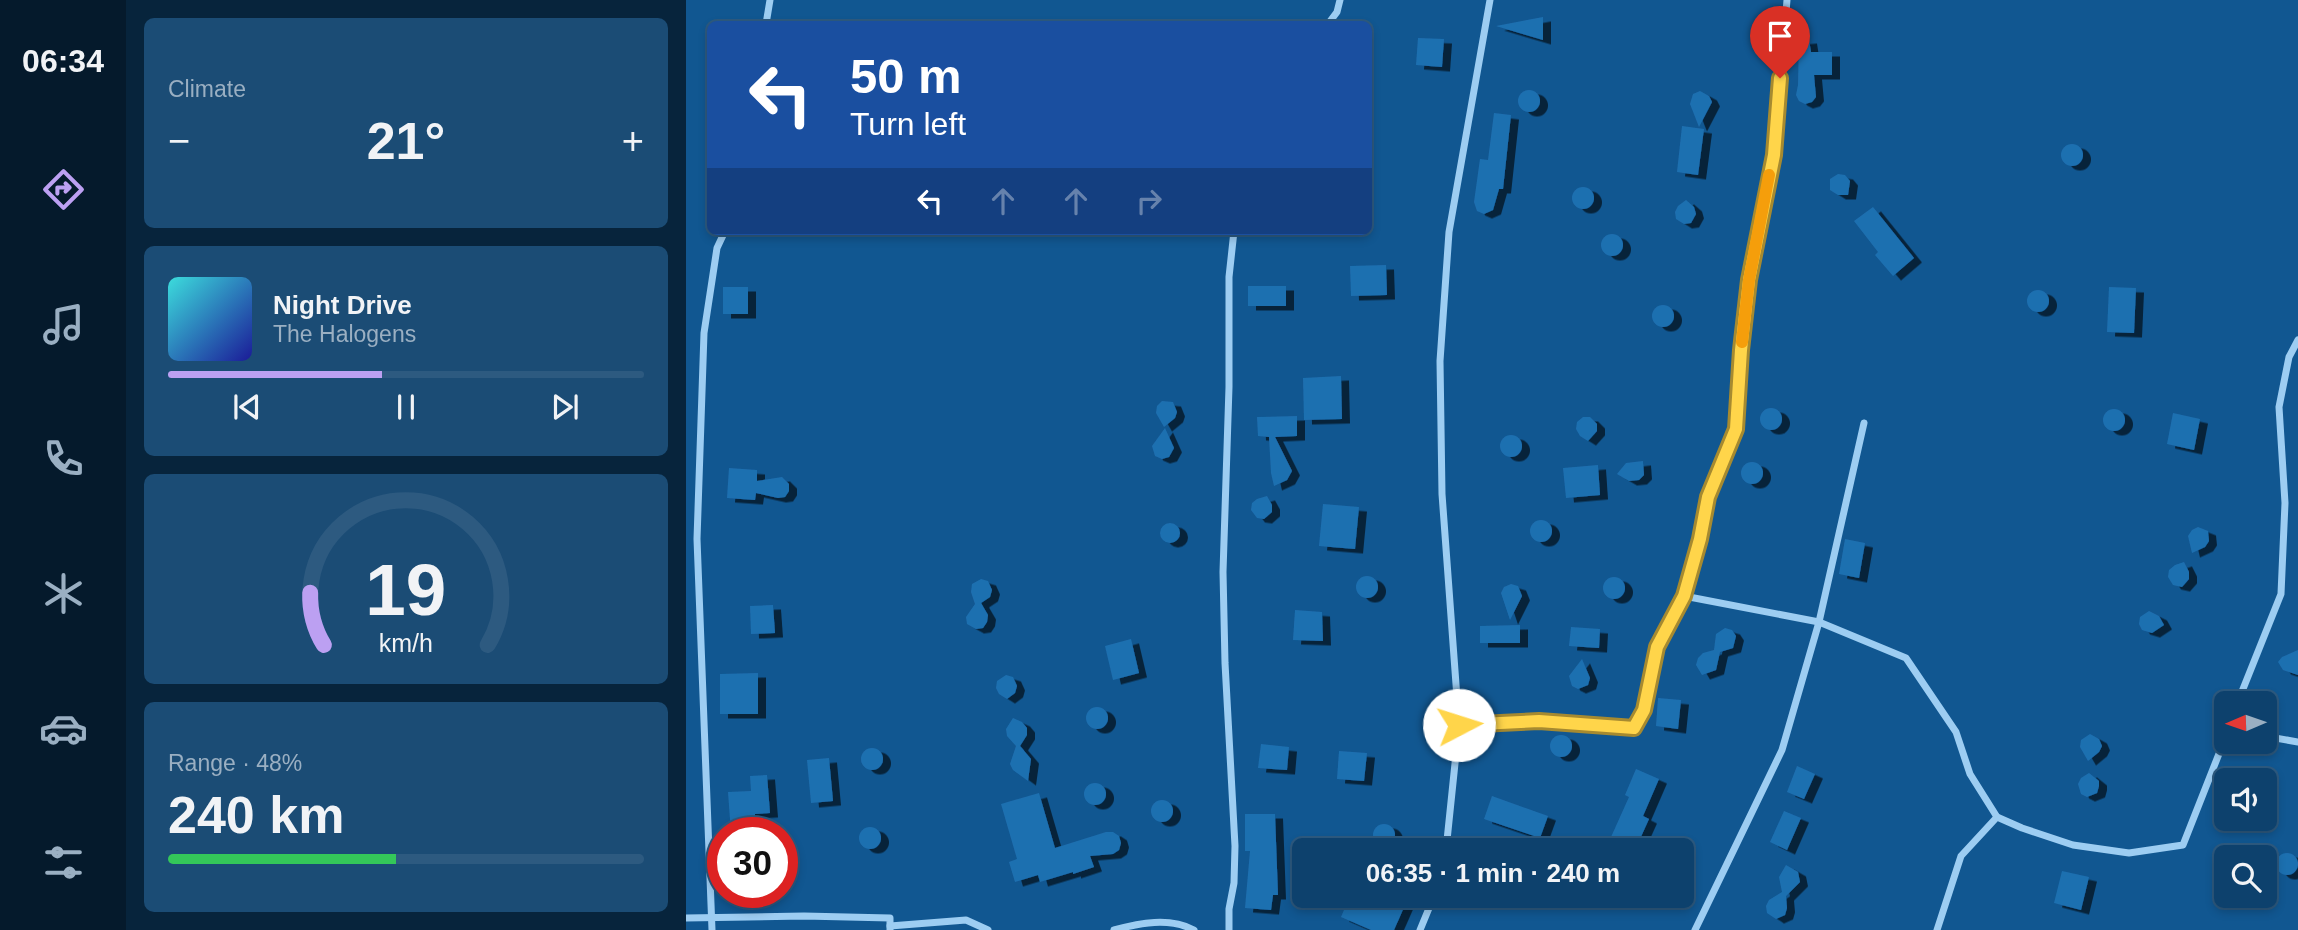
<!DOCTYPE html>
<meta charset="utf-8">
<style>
:root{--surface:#0d416d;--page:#1b4c75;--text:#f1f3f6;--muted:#9aafc2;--line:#2d5a80;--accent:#bca0f2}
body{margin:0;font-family:Arial,sans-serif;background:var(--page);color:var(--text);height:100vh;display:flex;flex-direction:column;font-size:26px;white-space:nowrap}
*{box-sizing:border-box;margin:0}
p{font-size:23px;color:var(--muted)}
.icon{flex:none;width:38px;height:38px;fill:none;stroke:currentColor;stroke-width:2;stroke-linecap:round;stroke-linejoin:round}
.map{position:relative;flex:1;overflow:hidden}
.drawer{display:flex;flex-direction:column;gap:18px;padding:18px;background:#07243c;width:560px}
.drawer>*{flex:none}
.top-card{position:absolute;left:21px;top:21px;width:665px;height:214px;border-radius:10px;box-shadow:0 4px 10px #0003,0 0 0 2px var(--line);background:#1a4fa0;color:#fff;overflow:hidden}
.needle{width:46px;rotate:268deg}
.tools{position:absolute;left:1528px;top:691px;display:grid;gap:14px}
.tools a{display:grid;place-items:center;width:63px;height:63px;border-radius:10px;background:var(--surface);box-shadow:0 4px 10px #0003,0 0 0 2px var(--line);font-size:35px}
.speed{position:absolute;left:21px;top:817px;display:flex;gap:14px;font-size:35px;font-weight:700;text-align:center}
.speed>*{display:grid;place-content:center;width:91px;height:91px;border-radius:50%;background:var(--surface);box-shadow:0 4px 10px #0003,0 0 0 2px var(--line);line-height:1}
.speed .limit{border:10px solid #d22;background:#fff;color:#111}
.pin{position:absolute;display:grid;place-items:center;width:60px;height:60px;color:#fff;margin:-72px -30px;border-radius:50% 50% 50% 0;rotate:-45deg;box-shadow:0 0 7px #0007}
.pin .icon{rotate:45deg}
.me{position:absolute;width:77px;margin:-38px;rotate:85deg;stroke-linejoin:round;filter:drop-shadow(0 0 5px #0008)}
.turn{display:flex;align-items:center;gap:24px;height:147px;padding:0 28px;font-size:32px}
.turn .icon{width:91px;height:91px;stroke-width:2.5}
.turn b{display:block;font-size:49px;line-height:60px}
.lanes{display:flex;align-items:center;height:66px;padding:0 28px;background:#0003;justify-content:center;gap:35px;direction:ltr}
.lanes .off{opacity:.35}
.big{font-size:52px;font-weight:600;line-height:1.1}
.drawer .tile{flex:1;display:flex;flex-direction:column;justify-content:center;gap:10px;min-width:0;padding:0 24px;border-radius:10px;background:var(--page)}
.drawer .dial{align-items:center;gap:0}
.dial svg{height:182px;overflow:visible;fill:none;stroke:var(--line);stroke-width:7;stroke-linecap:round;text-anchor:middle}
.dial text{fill:var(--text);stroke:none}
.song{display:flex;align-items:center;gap:21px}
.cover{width:84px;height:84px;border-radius:10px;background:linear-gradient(135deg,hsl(180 70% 55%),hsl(240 70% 35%))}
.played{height:7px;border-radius:4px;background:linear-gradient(90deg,var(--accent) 45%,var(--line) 45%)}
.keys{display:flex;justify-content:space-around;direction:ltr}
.heat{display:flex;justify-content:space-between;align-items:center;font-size:38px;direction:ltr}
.charge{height:10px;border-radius:5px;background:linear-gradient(90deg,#34c759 48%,var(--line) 0)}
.trip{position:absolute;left:606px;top:838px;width:402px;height:70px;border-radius:10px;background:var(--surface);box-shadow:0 4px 10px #0003,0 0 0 2px var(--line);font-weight:600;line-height:70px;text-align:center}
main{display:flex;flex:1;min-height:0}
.dock{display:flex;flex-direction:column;width:126px;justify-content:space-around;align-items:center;background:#051a2c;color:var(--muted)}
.dock .icon{width:49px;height:49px}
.dock .selected{color:var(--accent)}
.dock b{font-size:32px;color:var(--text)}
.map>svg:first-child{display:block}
</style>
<main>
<nav class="dock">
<b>06:34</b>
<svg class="icon selected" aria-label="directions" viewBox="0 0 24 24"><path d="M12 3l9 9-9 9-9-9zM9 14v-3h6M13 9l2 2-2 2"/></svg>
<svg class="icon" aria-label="music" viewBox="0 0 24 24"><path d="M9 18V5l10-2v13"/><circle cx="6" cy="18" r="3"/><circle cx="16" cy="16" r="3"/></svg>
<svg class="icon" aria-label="phone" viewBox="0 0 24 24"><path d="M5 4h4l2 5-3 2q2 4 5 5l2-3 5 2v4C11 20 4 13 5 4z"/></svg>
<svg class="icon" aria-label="climate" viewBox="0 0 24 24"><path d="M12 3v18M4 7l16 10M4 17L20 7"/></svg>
<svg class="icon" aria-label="car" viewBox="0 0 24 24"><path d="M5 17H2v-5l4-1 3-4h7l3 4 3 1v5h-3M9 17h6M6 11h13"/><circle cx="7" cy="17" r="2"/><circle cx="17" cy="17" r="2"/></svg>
<svg class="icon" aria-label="filters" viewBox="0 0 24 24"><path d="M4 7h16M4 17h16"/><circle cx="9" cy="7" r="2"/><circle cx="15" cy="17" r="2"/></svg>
</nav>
<section class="drawer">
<div class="tile"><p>Climate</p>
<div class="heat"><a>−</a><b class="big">21°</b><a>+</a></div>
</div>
<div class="tile">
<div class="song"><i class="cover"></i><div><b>Night Drive</b><p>The Halogens</p></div></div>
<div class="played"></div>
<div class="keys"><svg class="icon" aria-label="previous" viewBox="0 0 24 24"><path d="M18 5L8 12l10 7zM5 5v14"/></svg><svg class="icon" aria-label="pause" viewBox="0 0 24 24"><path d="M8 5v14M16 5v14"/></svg><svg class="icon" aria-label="next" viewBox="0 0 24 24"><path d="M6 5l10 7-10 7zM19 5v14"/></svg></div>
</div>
<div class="tile dial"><svg viewBox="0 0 100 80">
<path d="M14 69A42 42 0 1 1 86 69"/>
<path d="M14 69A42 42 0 0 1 8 46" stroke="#bca0f2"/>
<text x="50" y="56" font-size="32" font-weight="700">19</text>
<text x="50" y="72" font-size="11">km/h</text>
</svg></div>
<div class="tile"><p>Range · 48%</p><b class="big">240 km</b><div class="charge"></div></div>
</section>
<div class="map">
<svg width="1612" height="930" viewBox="0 0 1612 930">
<defs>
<filter id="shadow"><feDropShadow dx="8" dy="4.5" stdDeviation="0" flood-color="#0009"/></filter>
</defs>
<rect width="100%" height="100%" fill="#115791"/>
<!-- building -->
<g fill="#1f6fb0" filter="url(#shadow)">
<polygon points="857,17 857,40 810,26"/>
<polygon points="732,38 758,39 756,67 730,65"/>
<polygon points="1123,39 1125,52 1146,52 1146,75 1128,75 1130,97 1126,102 1119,104 1113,101 1110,95 1112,85 1113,40"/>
<circle cx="843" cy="101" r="11"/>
<polygon points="1014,91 1023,96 1026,102 1013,127 1004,104 1007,94"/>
<polygon points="808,113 825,115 817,189 813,189 807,210 798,214 791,211 788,202 794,159 802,160"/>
<polygon points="996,126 1018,129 1012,175 991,172"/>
<circle cx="1386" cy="155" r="11"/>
<polygon points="1152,174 1159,175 1164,181 1162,195 1152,195 1144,190 1144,179"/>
<circle cx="897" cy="198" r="11"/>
<polygon points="1000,200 1008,207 1010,214 1005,223 998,224 990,219 989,212 992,206"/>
<polygon points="1187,207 1228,258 1207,276 1189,255 1192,252 1168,221"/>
<circle cx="926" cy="245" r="11"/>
<polygon points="700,265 701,295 665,296 664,266"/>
<rect x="562" y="286" width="38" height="20"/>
<rect x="37" y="287" width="25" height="27"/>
<polygon points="1423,287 1450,288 1448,333 1421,332"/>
<circle cx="1352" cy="301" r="11"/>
<circle cx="977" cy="316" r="11"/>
<polygon points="655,376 656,419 618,420 617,378"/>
<polygon points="476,401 487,402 491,412 489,418 478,427 470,413 471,406"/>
<circle cx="1085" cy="419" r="11"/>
<circle cx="1428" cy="420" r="11"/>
<polygon points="1487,413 1514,419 1508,450 1481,444"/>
<polygon points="611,416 611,436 589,437 606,471 601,480 588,486 585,473 583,437 572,436 571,417"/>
<polygon points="897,417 904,417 911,424 911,431 902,441 894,436 890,429 891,422"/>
<polygon points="479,428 488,448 483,457 476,459 469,456 466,446"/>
<circle cx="825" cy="446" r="11"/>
<polygon points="957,461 958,475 953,480 943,481 931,474 940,463"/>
<circle cx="1066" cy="473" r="11"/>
<polygon points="912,465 914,495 880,498 877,468"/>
<polygon points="43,468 71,470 71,481 96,477 103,484 103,491 99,497 92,498 70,493 69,500 41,498"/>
<polygon points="581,496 586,505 586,512 578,519 571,518 565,510 566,503 571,499"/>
<polygon points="637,504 673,507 669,549 633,546"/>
<circle cx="855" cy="531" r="11"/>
<circle cx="484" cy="533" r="10"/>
<polygon points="1512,527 1522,531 1523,541 1519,547 1506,553 1502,536 1506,530"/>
<polygon points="1159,539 1179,543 1173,578 1153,574"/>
<polygon points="1498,562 1503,572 1503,579 1496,587 1487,585 1482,577 1483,570 1489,565"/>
<circle cx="681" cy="587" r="11"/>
<circle cx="928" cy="588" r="11"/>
<polygon points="295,579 302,581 306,590 304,597 295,603 302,615 301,622 297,628 290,629 281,624 280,617 289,604 285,592 286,584"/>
<polygon points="825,584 832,586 836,596 824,620 815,593 818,587"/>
<polygon points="87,605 89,633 65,634 64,606"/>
<polygon points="609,610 636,612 637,641 607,640"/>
<polygon points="1463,611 1473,616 1478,625 1466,633 1456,630 1453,624 1454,617"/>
<polygon points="834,625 834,643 794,643 794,626"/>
<polygon points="885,627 914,629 913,648 883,646"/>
<polygon points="1039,628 1046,630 1050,636 1047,648 1034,652 1030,670 1016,675 1010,665 1012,658 1017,653 1028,650 1030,634"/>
<polygon points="445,639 453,673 427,680 419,646"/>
<polygon points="1612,650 1612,675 1597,670 1592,662 1596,657"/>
<polygon points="896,659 904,678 902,685 892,689 886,686 883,676"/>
<polygon points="72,673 72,714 34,714 34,674"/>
<polygon points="320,675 327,677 331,686 329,693 321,699 313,694 310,688 311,681"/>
<polygon points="972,698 995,700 992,729 970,726"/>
<circle cx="411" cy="718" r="11"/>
<polygon points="327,718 336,722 341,728 341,735 334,746 345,759 342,781 327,770 324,764 330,746 321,736 320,729"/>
<polygon points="1404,734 1413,739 1416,746 1413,752 1402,761 1394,747 1395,740"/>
<circle cx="875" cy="746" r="11"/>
<polygon points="575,744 603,747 601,770 572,768"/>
<circle cx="186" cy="759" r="11"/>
<polygon points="653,751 681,753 678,781 651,779"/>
<polygon points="143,758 147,801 125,803 121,760"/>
<polygon points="1111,766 1129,774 1118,799 1101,792"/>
<polygon points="950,769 973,779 957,816 963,819 949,850 931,850 921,846 943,797 939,795"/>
<polygon points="1403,773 1413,781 1413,786 1411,793 1401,797 1395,794 1392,784 1395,778"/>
<polygon points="81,775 84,813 69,814 69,833 45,833 42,792 65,791 64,776"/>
<circle cx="409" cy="794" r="11"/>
<polygon points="353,793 369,848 420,832 427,832 433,836 435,843 433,850 427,854 404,856 408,867 387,874 387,872 354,882 352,875 329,882 323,862 331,859 315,804"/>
<polygon points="806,796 862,816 854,838 798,819"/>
<circle cx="476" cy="811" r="11"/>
<polygon points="1098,811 1115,818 1101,850 1084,842"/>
<polygon points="559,814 589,814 592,895 587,895 585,910 559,908 564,851 559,851"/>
<circle cx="698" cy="835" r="11"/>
<circle cx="184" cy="838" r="11"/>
<circle cx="1601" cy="864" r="11"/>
<polygon points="1100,865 1112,872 1114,882 1100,896 1101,908 1099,915 1090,919 1081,913 1080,906 1083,900 1096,892 1093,877"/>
<polygon points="1376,871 1403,877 1395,910 1368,903"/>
<polygon points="664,896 723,896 708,930 685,930 655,917"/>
</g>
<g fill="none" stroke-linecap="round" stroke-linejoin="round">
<!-- minor -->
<g stroke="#9dcdf2" stroke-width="7">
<polyline points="1101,0 1088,155 1063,280 1055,350 1050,429 1022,497 1014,539 998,596 1133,622 1220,658 1270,732 1284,774 1311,817 1336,828 1387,845 1443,853 1497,845 1540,736"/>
<polyline points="80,24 84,0"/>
<polyline points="642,24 651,12 654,0"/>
<polyline points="1551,704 1595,594 1599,503 1593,407 1603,357 1612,340"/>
<path d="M773,725C832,719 889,724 948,728L958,710L971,647L998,596"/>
<polyline points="1578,736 1612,742"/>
<polyline points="760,850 773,725 756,494 754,361 763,232 804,0"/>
<polyline points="0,918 118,916 204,918 204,930"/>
<polyline points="204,926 280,920 302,930"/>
<polyline points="26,930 11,539 18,333 31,248 39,231"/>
<path d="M428,930C454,923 483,917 508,930"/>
<polyline points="543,930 543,909 548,883 549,846 539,663 537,572 543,387 543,277 548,231"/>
<polyline points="734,930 748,896"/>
<polyline points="1009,930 1096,750 1133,622 1178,423"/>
<polyline points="1251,930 1275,856 1311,817"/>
</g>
</g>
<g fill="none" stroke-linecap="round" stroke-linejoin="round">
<defs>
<polyline id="route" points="773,725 853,721 948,728 958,710 971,647 998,596 1014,539 1022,497 1050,429 1055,350 1063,280 1088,155 1094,78"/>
</defs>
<!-- route casing -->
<use href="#route" stroke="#a68a30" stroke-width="18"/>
<!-- route -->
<use href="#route" stroke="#ffd54a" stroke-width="12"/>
<!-- slow -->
<polyline stroke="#f59e0b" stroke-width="12" points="1056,342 1063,280 1083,175"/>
</g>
</svg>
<div class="tools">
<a><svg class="needle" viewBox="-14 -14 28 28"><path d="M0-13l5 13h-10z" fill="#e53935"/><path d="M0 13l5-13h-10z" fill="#9aafc2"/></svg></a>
<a><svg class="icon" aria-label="sound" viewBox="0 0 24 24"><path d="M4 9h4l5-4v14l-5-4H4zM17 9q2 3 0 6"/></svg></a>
<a><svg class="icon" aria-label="search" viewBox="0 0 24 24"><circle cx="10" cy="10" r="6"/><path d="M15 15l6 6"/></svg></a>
</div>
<div class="speed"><div class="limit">30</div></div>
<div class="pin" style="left:1094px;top:78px;background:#d93025"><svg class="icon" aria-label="arrive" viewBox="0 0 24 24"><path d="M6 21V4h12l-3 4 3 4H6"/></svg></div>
<svg class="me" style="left:773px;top:725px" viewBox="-20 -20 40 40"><circle r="19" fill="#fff"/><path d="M0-13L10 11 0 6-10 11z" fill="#ffd54a"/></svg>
<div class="trip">06:35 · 1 min · 240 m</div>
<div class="top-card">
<div class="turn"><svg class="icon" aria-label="left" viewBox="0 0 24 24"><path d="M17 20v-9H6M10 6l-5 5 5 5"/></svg><div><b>50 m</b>Turn left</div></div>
<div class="lanes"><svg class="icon" aria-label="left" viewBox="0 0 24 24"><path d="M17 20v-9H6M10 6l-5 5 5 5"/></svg><svg class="icon off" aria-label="ahead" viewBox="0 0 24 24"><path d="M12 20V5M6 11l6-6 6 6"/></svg><svg class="icon off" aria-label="ahead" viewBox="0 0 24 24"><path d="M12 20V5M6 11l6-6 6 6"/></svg><svg class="icon off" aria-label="right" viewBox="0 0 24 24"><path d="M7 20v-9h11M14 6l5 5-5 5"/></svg></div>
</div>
</div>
</main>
